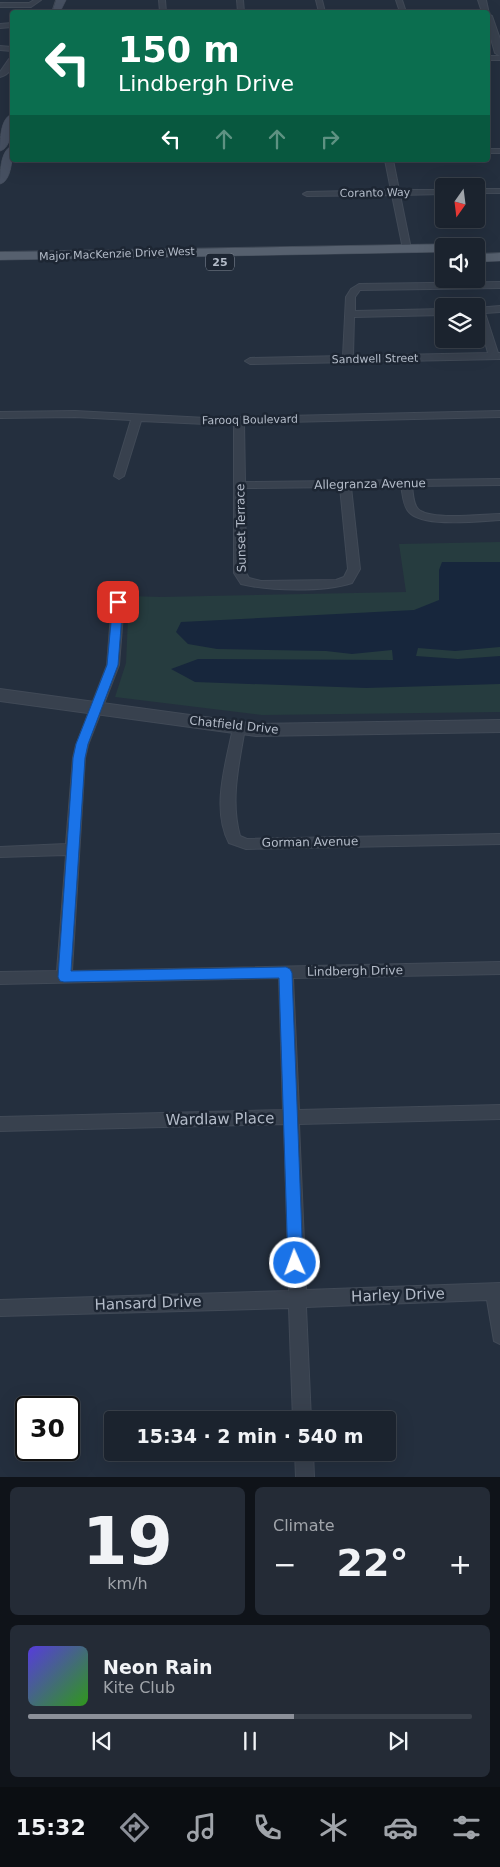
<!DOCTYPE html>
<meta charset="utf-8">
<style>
:root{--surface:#1b232e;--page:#242b36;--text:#f1f3f6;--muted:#a0a4aa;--line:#39404a;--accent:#8c9099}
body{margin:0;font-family:"DejaVu Sans",sans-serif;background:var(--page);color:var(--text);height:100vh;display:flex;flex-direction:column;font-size:19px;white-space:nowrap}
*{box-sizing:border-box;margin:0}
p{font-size:16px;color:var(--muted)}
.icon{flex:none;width:28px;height:28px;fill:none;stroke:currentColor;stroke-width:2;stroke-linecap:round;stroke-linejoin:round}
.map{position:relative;height:1477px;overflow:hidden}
.sheet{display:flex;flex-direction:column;gap:10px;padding:10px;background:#0f1319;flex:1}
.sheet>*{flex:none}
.guide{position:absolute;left:10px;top:10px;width:480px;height:152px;border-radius:5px;box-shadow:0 5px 20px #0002,0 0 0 1px var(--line);background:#0b6e4f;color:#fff;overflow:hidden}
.needle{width:32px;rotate:194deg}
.buttons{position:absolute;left:435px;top:178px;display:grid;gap:10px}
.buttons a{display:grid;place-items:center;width:50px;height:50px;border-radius:5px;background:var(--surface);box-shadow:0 5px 20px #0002,0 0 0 1px var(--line);font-size:25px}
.speed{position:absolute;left:15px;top:1396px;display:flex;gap:10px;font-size:25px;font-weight:700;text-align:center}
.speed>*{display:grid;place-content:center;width:65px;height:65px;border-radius:50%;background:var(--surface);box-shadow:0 5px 20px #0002,0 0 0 1px var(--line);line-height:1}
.speed .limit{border:2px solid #111;border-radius:8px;background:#fff;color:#111}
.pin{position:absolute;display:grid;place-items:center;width:42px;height:42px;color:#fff;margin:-21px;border-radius:10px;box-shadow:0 2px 8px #0006}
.me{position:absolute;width:55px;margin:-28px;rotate:358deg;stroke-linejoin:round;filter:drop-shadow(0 0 4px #0008)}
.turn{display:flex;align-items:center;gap:18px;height:105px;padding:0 25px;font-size:22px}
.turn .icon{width:65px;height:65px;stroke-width:2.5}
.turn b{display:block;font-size:35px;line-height:42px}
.lanes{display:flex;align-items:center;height:48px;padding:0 25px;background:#0003;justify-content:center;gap:25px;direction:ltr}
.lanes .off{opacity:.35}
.big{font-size:38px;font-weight:700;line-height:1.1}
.sheet .widget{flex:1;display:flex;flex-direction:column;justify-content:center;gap:8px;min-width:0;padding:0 18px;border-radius:8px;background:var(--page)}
.sheet .dial{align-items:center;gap:0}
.dial b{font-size:65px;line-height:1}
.song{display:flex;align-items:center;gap:15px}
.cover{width:60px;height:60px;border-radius:8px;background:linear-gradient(135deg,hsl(250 70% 55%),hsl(110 70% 35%))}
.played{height:5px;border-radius:2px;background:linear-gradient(90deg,var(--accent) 60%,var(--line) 60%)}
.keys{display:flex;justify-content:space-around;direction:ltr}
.heat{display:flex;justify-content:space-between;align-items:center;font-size:28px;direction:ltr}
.sheet .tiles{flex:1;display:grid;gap:10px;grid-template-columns:1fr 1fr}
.widget:last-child{grid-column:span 2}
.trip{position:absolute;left:104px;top:1411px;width:292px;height:50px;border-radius:5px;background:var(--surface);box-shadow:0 5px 20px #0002,0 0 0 1px var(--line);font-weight:700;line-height:50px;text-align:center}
.dock{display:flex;height:80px;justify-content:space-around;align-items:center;background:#0b0e12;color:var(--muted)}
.dock .icon{width:35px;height:35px}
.dock .current{color:var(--accent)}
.dock b{font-size:22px;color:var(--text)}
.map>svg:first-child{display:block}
</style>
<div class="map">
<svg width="500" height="1477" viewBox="0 0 500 1477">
<rect width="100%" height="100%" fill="#242f3e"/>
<!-- green -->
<polygon fill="#263c3f" points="500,542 500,712 262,715 115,697 126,663 129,596 161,597 406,592 399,544"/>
<!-- water -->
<polygon fill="#17263c" points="442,562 500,562 500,647 455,651 418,648 416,656 458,659 500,656 500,684 366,688 195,682 171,669 198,659 393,660 392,650 352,654 326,651 217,649 188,644 176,632 181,622 414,610 439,600 439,570"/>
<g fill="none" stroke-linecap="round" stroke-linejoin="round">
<defs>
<g id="minor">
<polygon points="34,0 41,0 31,7 0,7 0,3 29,3"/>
<polygon points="159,0 165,0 166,12 160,12"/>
<polygon points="237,0 243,0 244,12 238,12"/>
<polygon points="316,0 322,0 325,12 319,12"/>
<polygon points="396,0 402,0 406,12 400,12"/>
<polygon points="12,23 12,27 0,28 0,24"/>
<polygon points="0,46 12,47 12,51 0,50"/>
<rect x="488" y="56" width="12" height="4"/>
<path d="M9,59H12C12,69 10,74 0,77V72Z"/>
<rect x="488" y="149" width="12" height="4"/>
<polygon points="385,160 393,160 399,190 444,190 444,194 400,195 411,249 410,251 403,249 392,195 307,196 303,194 307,192 391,190"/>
<rect x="476" y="189" width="24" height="4"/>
<polygon points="500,282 500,288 360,290 355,297 355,311 444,309 444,315 354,317 353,356 488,353 476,308 500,306 500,312 485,313 498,353 500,353 500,359 250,364 245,361 250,358 343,356 346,297 351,289 359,284"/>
<path d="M75,411L206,418L500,411V417L244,423L245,482L500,479V485L412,486C413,493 413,504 418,509C430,521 483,514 500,514V520C480,521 423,528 409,512C403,506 403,495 401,486L351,487L360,569L352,583C325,592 269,591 241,584L234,573V423L206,424L141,421L124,476L119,479L114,476L131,420L75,417L0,418V412ZM340,487L348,569L344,577L336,580L261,581L249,578L246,573L245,488Z"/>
<polygon points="118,598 124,602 119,665 88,745 85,758 72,971 500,962 500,974 293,978 299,1110 500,1105 500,1119 299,1124 306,1290 500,1283 500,1344 494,1341 487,1300 306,1307 311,1420 293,1420 289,1308 0,1316 0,1300 289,1291 284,1124 0,1131 0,1117 283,1110 279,978 0,984 0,972 57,971 66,855 0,857 0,847 66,844 73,758 76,745 107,665 112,602"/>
<path d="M239,723L243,725L245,728C239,764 230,800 240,836L247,839L500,834V844L246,849L229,843C211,809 226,763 233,728L235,725Z"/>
<polygon points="295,1452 313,1452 314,1477 296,1477"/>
</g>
<g id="tertiary">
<polygon points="478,0 486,0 489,14 492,16 500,39 500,56 495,53 488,28 488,12 482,12"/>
<polygon points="0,689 256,724 500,720 500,732 256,736 0,701"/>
</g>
<g id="secondary">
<polygon points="56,0 66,0 60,12 52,12"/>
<path d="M12,114C13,124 12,148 0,151C0,140 0,118 12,114Z"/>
<path d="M12,146C13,155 12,181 0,184C0,173 0,150 12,146Z"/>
</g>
<g id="primary">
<polygon points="444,244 450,246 444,246 444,252 0,260 0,252"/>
<polygon points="500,253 500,261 476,262 476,254"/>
</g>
</defs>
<!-- minor casing -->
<use href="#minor" stroke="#414a57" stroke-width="2"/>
<!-- tertiary casing -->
<use href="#tertiary" stroke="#414a57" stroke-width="2"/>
<!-- secondary casing -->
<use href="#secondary" stroke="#414a57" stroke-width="1"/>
<!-- primary casing -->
<use href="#primary" stroke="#414a57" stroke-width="1"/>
<!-- minor -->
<use href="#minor" fill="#38414e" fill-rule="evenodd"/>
<!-- tertiary -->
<use href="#tertiary" fill="#38414e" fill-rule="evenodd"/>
<!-- secondary -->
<use href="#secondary" fill="#465061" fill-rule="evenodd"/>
<!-- primary -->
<use href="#primary" fill="#56606e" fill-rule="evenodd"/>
</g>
<!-- route -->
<polygon fill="#1a73e8" stroke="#114b97" points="118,598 123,602 118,665 88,744 85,758 71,971 286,967 290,969 292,973 303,1263 301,1268 295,1270 290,1268 288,1263 279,978 64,982 60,981 58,977 73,758 76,744 107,665 113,602"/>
<g text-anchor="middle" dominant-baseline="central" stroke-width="5" stroke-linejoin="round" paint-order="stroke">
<!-- far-street labels -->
<g font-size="11" fill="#b4bcc9" stroke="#1d2633">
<text transform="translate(375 193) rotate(-1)">Coranto Way</text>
<text transform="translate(117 254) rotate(-2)">Major MacKenzie Drive West</text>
<text transform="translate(375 359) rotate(-1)">Sandwell Street</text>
<text transform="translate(250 420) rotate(-1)">Farooq Boulevard</text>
</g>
<!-- shield labels -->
<rect fill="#1d2633" stroke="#878f9c" stroke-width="1" x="206" y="253.5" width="28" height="17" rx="4"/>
<g font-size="11" font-weight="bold" fill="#b4bcc9">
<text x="220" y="262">25</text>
</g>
<!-- street labels -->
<g font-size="12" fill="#b4bcc9" stroke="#1d2633">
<text transform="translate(370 484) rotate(-1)">Allegranza Avenue</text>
<text transform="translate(241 528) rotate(-91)">Sunset Terrace</text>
<text transform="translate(234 725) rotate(6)">Chatfield Drive</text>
<text transform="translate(310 842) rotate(-1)">Gorman Avenue</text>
<text transform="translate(355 971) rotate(-1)">Lindbergh Drive</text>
</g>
<!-- near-street labels -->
<g font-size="15" fill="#b4bcc9" stroke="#1d2633">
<text transform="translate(220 1119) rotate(-1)">Wardlaw Place</text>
<text transform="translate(398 1295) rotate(-2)">Harley Drive</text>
<text transform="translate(148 1303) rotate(-2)">Hansard Drive</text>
</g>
</g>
</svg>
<div class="buttons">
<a><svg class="needle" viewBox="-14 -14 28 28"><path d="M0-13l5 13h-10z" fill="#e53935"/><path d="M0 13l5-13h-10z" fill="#a0a4aa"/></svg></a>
<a><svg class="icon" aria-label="sound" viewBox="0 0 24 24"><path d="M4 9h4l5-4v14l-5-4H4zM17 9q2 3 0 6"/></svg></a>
<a><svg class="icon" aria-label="layers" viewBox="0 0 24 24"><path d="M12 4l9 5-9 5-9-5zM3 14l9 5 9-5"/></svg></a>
</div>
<div class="speed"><div class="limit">30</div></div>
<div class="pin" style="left:118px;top:602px;background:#d93025"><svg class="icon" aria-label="arrive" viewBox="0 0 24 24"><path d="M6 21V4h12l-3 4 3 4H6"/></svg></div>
<svg class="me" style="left:295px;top:1263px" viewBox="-20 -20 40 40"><circle r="17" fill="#1a73e8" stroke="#fff" stroke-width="3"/><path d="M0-11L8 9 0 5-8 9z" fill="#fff"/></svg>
<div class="trip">15:34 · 2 min · 540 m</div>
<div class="guide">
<div class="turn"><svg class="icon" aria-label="left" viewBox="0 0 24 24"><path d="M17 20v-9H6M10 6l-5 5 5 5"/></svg><div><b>150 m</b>Lindbergh Drive</div></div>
<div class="lanes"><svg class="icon" aria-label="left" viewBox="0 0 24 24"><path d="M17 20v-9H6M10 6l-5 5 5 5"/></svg><svg class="icon off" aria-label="ahead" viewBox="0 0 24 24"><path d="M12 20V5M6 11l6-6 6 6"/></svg><svg class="icon off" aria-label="ahead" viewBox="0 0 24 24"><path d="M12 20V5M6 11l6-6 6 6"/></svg><svg class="icon off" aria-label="right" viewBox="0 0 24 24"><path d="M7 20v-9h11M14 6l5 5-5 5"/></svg></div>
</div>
</div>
<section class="sheet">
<div class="tiles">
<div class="widget dial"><b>19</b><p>km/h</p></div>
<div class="widget"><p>Climate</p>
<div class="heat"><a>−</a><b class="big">22°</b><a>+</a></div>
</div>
<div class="widget">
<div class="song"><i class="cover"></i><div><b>Neon Rain</b><p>Kite Club</p></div></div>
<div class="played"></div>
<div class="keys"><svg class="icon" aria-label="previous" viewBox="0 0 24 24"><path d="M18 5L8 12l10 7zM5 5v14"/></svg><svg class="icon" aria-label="pause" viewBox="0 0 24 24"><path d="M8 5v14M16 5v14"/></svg><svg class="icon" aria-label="next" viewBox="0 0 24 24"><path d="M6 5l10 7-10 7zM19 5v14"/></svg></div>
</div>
</div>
</section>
<nav class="dock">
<b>15:32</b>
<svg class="icon current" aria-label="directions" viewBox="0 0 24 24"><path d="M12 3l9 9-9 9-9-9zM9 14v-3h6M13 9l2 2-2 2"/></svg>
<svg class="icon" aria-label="music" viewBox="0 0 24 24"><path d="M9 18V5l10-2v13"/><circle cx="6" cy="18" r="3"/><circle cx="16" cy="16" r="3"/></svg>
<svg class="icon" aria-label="phone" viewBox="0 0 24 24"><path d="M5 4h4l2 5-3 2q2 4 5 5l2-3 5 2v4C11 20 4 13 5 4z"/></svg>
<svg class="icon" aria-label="climate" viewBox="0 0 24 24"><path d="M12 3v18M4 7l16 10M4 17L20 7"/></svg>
<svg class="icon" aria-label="car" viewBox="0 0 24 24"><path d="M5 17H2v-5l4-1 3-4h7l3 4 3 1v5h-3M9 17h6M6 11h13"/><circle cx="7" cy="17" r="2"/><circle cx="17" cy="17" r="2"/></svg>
<svg class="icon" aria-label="filters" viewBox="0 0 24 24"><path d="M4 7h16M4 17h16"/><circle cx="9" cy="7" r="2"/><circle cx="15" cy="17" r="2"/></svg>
</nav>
